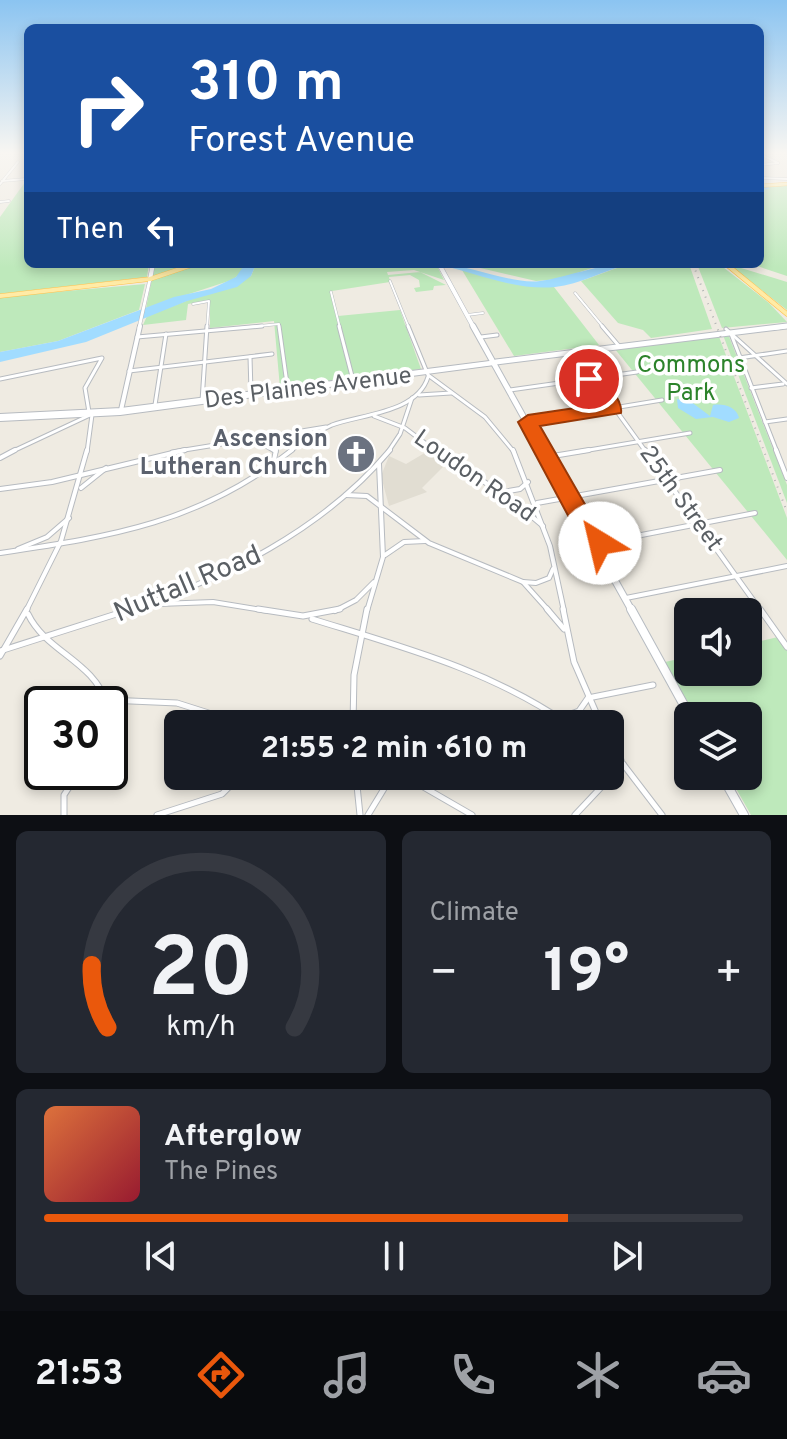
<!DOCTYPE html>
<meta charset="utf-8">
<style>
:root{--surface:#171b24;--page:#242831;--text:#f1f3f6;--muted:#9ea1a6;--line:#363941;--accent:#ea580c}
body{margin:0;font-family:Overpass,sans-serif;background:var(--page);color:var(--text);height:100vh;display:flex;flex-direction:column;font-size:30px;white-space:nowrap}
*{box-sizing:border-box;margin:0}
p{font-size:26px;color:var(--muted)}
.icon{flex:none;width:44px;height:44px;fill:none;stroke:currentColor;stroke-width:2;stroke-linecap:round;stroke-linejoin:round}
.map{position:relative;height:815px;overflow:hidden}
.panel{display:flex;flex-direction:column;gap:16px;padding:16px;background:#0d0f14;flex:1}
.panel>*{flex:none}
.banner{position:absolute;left:24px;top:24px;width:740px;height:244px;border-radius:12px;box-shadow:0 4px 12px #0003;background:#1a4fa0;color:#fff;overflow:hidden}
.fabs{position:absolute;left:674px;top:598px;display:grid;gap:16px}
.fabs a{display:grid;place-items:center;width:88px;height:88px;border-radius:12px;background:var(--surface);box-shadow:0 4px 12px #0003;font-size:40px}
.speed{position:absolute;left:24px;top:686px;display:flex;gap:16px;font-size:40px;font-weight:700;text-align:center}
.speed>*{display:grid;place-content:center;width:104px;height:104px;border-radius:50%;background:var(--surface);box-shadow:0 4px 12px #0003;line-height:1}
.speed .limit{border:4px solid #111;border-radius:12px;background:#fff;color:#111}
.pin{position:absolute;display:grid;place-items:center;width:68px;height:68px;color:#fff;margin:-34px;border:4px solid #fff;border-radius:50%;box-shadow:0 2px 8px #0007}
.me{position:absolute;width:88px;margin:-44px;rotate:324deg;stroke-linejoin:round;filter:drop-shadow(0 0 6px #0008)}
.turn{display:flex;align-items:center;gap:28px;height:168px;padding:0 32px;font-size:36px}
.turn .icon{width:104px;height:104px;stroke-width:2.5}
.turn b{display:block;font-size:56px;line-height:68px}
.then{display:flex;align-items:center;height:76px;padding:0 32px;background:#0003;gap:16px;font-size:30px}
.big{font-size:60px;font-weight:700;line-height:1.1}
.panel .card{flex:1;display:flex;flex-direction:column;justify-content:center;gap:12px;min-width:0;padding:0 28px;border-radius:12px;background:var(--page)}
.panel .dial{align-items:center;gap:0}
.dial svg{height:208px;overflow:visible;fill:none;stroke:var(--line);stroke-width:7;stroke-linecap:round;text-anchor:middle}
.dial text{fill:var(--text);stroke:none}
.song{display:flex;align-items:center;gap:24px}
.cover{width:96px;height:96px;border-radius:12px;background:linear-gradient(135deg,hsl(20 70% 55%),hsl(350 70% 35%))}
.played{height:8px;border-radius:4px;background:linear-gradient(90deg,var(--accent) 75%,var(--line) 75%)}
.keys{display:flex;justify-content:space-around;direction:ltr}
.heat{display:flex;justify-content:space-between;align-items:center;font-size:44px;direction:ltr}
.panel .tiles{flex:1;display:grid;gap:16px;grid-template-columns:1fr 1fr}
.card:last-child{grid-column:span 2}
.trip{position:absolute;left:164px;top:710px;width:460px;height:80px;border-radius:12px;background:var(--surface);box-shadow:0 4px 12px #0003;font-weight:700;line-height:80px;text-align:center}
.menu{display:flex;height:128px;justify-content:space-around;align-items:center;background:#090b0e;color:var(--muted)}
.menu .icon{width:56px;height:56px}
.menu .current{color:var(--accent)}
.menu b{font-size:36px;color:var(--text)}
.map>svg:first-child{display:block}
</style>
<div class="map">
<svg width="787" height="815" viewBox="0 0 787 815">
<rect width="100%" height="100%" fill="#efebe2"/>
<!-- education -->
<polygon fill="#e1ddd2" points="428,451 446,464 422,488 427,492 389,506 381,476 389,456 406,464"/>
<!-- green -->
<g fill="#bee9bb">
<polygon points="28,178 28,264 149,264 147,277 0,294 0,217"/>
<polygon points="787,185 787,276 751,264 760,264 760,187"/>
<polygon points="155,264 245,264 240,274 232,280 146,308"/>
<polygon points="256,264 436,264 444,280 414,270 387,272 388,275 420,272 446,285 434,286 433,290 416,292 414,288 420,287 419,280 410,275 389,277 390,282 332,291 338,316 400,310 421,369 280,388 274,321 210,328 210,300 188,304 186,320 143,325 147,316 251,276"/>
<polygon points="463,264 604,264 559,279 536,281"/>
<polygon points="628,264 689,264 712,329 651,338 643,330 618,323 581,281"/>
<polygon points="697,264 719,264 769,303 787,322 722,328"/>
<polygon points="728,264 787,282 787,310"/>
<polygon points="462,270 516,284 554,287 599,345 514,356"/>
<polygon points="145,284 139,310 58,341 0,352 0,297"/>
<polygon points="718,334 787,518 787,560 614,348"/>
<polygon points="728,334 787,485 787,503 723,335"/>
<polygon points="778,637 787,650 787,815 751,815 729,776 748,776 748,716 695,716 665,662 688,657 688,672 748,672 748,644"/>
</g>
<!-- water -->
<g fill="#a1dcff">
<polygon points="245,264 256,264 251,276 237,287 187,301 86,342 0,362 0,352 58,341 174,297 211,289 236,277"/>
<path d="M436,264C470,264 512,285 540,281C565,278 597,264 628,264C604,271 580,284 555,287C515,291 474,272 436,264Z"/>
<path d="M677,399L690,401L710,416L713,405C723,403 737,407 739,418L729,422L713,417L696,419L678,408Z"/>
</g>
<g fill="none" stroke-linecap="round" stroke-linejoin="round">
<!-- stream -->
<polyline stroke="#a1dcff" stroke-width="2" points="760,189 768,188"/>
<defs>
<g id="minor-far3">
<polyline points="760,154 778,163"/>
<polyline points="760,165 778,163"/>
<polyline points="760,178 787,179"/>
<polyline points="2,181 26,179"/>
<polyline points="0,184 18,162"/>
<polyline points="0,202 9,201"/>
<polyline points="390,281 409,328"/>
<polyline points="331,292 340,328"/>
<polyline points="575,293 604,328"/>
<polyline points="193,304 209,301 207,328"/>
<polyline points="467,315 483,313"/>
<polyline points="240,328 279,324 279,328"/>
</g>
<g id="minor-far2">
<polyline points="279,326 288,391"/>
<polyline points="339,326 353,380"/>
<polyline points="408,326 428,375 485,417 514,452"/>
<polyline points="602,326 619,346"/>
<polyline points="726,329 787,384"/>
<polyline points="731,334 777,452"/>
<polyline points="137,337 262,326"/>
<polyline points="481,337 497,335"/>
<polyline points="574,352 646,452"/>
<polyline points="250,357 251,392"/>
<polyline points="739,358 787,351"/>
<polyline points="129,371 272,354"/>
<polyline points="0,379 102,358 85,388 89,412"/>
<polyline points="751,388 783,384"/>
<polyline points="510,390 637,372"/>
<polyline points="419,395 451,393"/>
<polyline points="202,401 207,326"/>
<polyline points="155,405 166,334"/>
<polyline points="374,416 405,428 437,452"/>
<polyline points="528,422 662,400"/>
<polyline points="765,422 787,419"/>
<polyline points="258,441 276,452"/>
<polyline points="11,452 90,415"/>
<polyline points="87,452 92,415"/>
<polyline points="172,452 326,427"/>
<path d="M289,452C302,442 316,432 332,425C362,414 417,413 428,377"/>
<polyline points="388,452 400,434 412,398"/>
<polyline points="577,452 690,433"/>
</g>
<g id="minor-far1">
<polyline points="434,450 511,499 543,526"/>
<polyline points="513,450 550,546 564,611"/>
<polyline points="645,450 761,611"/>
<polyline points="776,450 787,478"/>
<polyline points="547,457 589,450"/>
<polyline points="0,458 15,450"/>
<polyline points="273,465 276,450"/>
<polyline points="81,488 106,468"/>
<polyline points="0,489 52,482 185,450"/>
<polyline points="503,492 520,489 528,482"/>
<polyline points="346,495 367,496 429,543 523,582 549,611"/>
<polyline points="537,503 720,470"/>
<polyline points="595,544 755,513"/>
<polyline points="18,549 47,537 69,518"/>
<path d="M0,553C113,536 200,523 292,450"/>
<polyline points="385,555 404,542 425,541"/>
<polyline points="523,582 536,583 549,578 553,569"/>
<polyline points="626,598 787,566"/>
<polyline points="159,604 213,602 268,611"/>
<polyline points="26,611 61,541 87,450"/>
<path d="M126,611C224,579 322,531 390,450"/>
<polyline points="335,611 356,600 374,582"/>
<polyline points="367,611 383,557 379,464"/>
</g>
<g id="minor">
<polyline points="258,609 303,616 340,609"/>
<polyline points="547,609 564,629"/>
<polyline points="563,609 574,662 601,724"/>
<polyline points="760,609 787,647"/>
<path d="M28,614C46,652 94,661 107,704"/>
<path d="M312,619C402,647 490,670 568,724"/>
<polyline points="0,651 132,609"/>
<polyline points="0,656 27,609"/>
<polyline points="108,700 177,703 243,724"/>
<polyline points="560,718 579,711 588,698 653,685"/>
<polyline points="353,724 354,675 367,609"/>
<polyline points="610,741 621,760"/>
<polyline points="610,756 623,764 662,815"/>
<polyline points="356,776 360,815"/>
<polyline points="381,776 420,785 472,815"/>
<polyline points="64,815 64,795 79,772"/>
<polyline points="157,815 222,794 240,776"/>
<polyline points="368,815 385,787 399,780"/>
<polyline points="575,815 623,764"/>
</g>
<polyline id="tertiary-far1" points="139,328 150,279"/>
<g id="tertiary">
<polyline points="121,410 140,326"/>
<polyline points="0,416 121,410 490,363"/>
<polyline points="0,419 120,413 494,363"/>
</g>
<g id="secondary-far3">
<polyline points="439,264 474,328"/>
<polyline points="150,279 153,264"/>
<polyline points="774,328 787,326"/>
</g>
<g id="secondary-far2">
<polyline points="473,326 543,452"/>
<polyline points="496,362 787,326"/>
</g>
<polyline id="secondary-far1" points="542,450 632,611"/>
<g id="secondary">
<polyline points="631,609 690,716"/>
<polyline points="722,776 744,815"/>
</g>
<polyline id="primary-far1" points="760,186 787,184"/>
<g id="primary">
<polyline points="726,264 787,314"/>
<polyline points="0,296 150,279 195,264"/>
</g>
</defs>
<!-- minor-far3 casing -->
<use href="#minor-far3" stroke="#b7bbc0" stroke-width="3"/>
<!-- minor-far2 casing -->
<use href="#minor-far2" stroke="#b7bbc0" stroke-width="5"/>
<!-- minor-far1 casing -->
<use href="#minor-far1" stroke="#b7bbc0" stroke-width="6"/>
<!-- minor casing -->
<use href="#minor" stroke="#b7bbc0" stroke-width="7"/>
<!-- tertiary-far1 casing -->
<use href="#tertiary-far1" stroke="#b7bbc0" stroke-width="4"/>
<!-- tertiary casing -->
<use href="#tertiary" stroke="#b7bbc0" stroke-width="6"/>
<!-- secondary-far3 casing -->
<use href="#secondary-far3" stroke="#b7bcc2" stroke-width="5"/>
<!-- secondary-far2 casing -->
<use href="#secondary-far2" stroke="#b7bcc2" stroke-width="7"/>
<!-- secondary-far1 casing -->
<use href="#secondary-far1" stroke="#b7bcc2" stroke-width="8"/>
<!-- secondary casing -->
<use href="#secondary" stroke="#b7bcc2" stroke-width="10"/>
<!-- primary-far1 casing -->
<use href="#primary-far1" stroke="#ffc14a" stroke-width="4"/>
<!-- primary casing -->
<use href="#primary" stroke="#ffc14a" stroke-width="5"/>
<!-- minor-far3 -->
<use href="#minor-far3" stroke="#fff" stroke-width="2"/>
<!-- minor-far2 -->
<use href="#minor-far2" stroke="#fff" stroke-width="3"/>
<!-- minor-far1 -->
<use href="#minor-far1" stroke="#fff" stroke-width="4"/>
<!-- minor -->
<use href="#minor" stroke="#fff" stroke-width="5"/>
<!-- tertiary-far1 -->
<use href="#tertiary-far1" stroke="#fff" stroke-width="3"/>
<!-- tertiary -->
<use href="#tertiary" stroke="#fff" stroke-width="4"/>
<!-- secondary-far3 -->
<use href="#secondary-far3" stroke="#fff" stroke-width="4"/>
<!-- secondary-far2 -->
<use href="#secondary-far2" stroke="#fff" stroke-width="5"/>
<!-- secondary-far1 -->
<use href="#secondary-far1" stroke="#fff" stroke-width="6"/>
<!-- secondary -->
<use href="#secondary" stroke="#fff" stroke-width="8"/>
<!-- primary-far1 -->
<use href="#primary-far1" stroke="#ffeba6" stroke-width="3"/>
<!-- primary -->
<use href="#primary" stroke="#ffeba6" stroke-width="4"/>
<!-- rail -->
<polyline stroke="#b4b5b5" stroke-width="2" stroke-dasharray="1 6" stroke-linecap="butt" points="693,264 787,512"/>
</g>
<!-- sky -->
<linearGradient id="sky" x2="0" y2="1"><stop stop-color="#8bc4f1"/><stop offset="0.57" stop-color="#f8f6f2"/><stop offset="1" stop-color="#f8f6f2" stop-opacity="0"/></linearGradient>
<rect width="787" height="268" fill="url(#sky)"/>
<!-- route -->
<path fill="#ea580c" stroke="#983908" stroke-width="2" d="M593,373C605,378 623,401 621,413L540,426L602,534L611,543L608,550L595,554L587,551L518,422L528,415L602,404L581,379Z"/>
<!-- icons -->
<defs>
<symbol id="church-disc" viewBox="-11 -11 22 22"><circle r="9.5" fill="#6b7280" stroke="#fff"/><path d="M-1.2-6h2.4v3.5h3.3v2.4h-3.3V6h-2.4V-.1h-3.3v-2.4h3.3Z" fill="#fff"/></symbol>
</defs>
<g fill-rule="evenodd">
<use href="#church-disc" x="334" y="432" width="44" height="44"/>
</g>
<g text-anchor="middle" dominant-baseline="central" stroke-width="7" stroke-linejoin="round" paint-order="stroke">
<!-- park labels -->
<g font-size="24" fill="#2c832b" stroke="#fff">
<text x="691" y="366">Commons<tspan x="691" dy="28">Park</tspan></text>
</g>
<!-- street labels -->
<g font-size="24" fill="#5a5f64" stroke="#fff">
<text transform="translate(308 389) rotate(-7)">Des Plaines Avenue</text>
<text transform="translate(474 477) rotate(35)">Loudon Road</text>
<text transform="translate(680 499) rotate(54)">25th Street</text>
</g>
<!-- worship labels -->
<g font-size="24" font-weight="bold" fill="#5b616d" stroke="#fff" text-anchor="end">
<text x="328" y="440">Ascension<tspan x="328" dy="28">Lutheran Church</tspan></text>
</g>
<!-- near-street labels -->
<g font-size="28" fill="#5a5f64" stroke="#fff">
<text transform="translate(188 585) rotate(-23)">Nuttall Road</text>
</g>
</g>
</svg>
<div class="fabs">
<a><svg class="icon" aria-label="sound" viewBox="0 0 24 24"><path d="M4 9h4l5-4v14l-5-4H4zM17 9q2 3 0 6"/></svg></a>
<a><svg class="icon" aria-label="layers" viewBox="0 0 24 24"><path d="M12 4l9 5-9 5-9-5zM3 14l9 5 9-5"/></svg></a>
</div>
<div class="speed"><div class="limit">30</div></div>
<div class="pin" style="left:589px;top:379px;background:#d93025"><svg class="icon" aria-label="arrive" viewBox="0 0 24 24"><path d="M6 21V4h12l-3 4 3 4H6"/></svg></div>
<svg class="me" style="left:600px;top:543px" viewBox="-20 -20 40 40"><circle r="19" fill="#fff"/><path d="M0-13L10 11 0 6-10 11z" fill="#ea580c"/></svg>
<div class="trip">21:55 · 2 min · 610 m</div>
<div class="banner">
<div class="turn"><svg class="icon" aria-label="right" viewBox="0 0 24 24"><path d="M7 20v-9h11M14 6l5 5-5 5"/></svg><div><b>310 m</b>Forest Avenue</div></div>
<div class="then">Then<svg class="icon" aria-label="left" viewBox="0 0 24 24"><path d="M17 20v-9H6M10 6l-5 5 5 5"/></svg></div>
</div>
</div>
<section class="panel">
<div class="tiles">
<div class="card dial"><svg viewBox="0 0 100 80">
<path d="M14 69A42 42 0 1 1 86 69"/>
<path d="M14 69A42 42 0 0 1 8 45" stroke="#ea580c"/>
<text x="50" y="56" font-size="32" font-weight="700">20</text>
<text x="50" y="72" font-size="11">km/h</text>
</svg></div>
<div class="card"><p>Climate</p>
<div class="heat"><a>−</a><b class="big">19°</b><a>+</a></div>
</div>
<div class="card">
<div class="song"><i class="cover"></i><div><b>Afterglow</b><p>The Pines</p></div></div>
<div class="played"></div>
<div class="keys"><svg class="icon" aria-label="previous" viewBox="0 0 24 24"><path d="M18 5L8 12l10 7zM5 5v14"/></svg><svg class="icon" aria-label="pause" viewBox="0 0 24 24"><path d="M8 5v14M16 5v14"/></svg><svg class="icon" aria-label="next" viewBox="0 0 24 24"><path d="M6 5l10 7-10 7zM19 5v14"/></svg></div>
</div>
</div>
</section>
<nav class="menu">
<b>21:53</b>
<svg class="icon current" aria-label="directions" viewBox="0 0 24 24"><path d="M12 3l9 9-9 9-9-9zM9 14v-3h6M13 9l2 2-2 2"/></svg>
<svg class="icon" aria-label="music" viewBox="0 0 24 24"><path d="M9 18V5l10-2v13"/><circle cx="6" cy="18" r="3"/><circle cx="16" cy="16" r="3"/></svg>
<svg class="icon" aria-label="phone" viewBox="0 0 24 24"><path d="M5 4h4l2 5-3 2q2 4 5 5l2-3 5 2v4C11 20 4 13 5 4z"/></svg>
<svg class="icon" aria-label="climate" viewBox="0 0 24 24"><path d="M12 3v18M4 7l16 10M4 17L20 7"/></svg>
<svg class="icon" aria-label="car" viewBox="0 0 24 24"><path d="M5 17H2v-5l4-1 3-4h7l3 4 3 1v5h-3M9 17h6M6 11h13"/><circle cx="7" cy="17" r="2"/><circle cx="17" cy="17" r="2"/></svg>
</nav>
